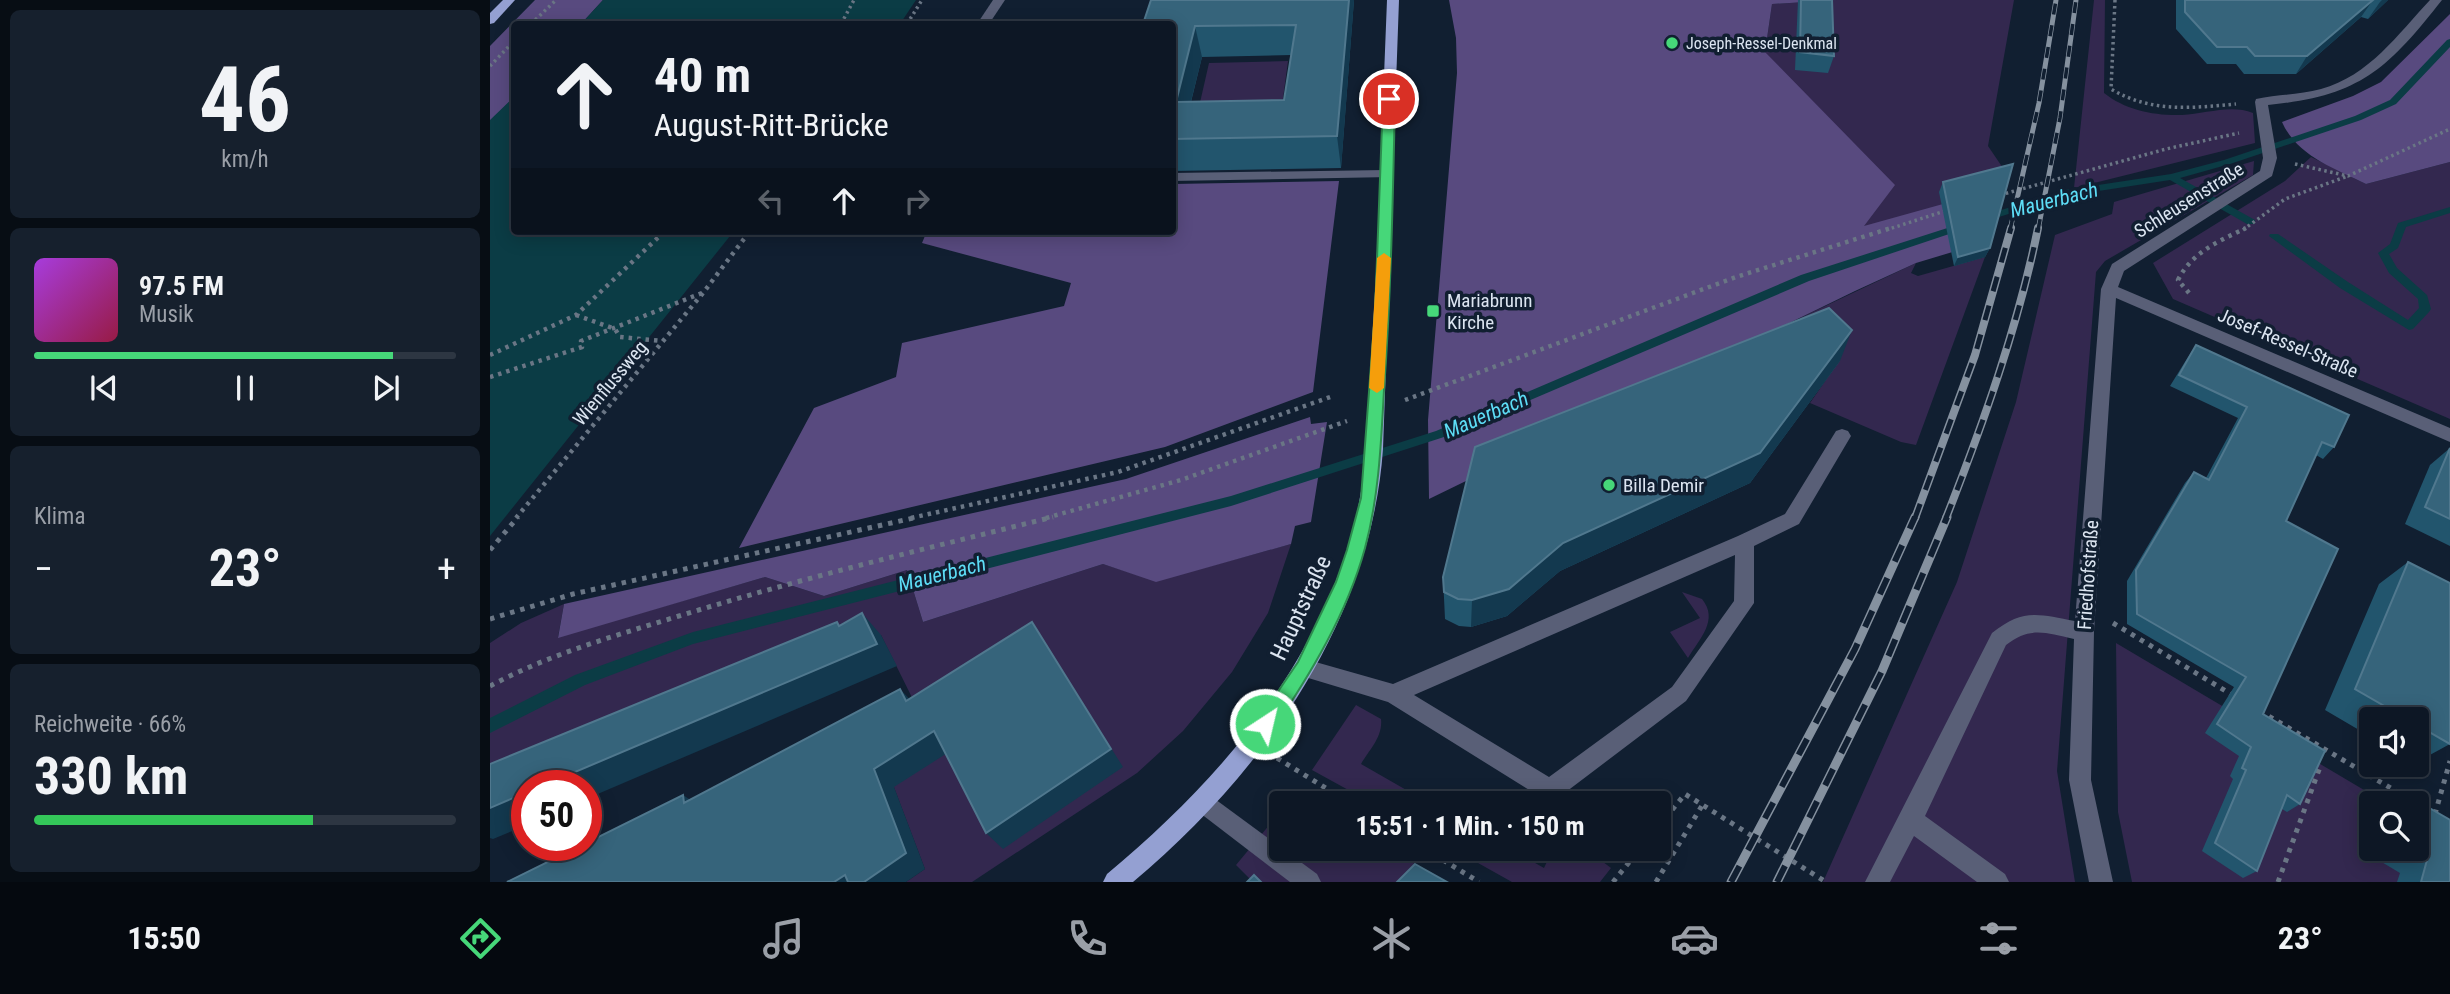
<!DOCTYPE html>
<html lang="de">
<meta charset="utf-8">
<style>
:root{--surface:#0d1725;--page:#16202d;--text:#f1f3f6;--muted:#9a9fa7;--line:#2d3642;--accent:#46d779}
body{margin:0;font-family:"Roboto Condensed",sans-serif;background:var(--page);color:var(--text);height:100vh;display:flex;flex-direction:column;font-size:26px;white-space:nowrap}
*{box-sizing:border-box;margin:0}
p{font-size:23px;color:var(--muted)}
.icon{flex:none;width:38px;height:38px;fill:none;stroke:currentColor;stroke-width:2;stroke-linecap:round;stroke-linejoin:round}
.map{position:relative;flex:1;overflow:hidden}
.side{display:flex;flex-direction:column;gap:10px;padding:10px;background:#070d14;width:490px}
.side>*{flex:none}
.top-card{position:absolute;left:21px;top:21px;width:665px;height:214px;border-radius:7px;box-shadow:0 4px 18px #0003,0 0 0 2px var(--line);background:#0d1725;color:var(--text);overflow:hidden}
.buttons{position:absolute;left:1869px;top:707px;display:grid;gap:14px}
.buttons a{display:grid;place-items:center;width:70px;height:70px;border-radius:7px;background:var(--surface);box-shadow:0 4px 18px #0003,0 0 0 2px var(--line);font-size:35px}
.speed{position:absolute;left:21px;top:770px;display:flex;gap:14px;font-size:35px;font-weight:700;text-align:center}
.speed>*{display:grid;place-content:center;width:91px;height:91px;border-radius:50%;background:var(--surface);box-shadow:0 4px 18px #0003,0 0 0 2px var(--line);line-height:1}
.speed .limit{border:10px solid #d22;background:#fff;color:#111}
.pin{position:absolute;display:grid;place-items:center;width:60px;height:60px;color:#fff;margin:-30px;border:4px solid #fff;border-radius:50%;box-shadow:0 2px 7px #0007}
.me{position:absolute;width:77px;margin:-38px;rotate:35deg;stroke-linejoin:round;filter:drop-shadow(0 0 5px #0008)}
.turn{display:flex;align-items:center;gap:24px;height:147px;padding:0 28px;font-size:32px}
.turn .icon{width:91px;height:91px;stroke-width:2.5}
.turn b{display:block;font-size:49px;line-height:60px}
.lanes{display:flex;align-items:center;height:66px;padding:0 28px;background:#0003;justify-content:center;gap:35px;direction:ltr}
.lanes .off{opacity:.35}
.big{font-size:52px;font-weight:700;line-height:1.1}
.side .tile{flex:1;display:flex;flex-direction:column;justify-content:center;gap:10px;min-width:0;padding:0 24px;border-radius:10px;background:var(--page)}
.side .dial{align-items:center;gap:0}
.dial b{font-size:91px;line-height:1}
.song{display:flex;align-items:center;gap:21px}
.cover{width:84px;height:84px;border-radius:10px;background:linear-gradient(135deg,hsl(280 70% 55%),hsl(340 70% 35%))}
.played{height:7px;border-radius:4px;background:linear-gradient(90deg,var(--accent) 85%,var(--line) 85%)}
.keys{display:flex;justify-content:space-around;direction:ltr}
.heat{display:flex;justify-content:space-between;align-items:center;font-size:38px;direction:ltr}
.charge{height:10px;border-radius:5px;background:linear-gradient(90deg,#34c759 66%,var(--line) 0)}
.trip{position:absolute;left:779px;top:791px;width:402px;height:70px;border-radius:7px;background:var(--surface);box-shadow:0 4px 18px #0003,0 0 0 2px var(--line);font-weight:700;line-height:70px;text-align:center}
.menu{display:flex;height:112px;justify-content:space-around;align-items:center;background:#05090f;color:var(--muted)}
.menu .icon{width:49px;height:49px}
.menu .selected{color:var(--accent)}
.menu b{font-size:32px;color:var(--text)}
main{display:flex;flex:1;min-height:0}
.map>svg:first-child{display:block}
</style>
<main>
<section class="side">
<div class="tile dial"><b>46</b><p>km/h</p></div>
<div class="tile">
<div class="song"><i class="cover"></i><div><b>97.5 FM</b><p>Musik</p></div></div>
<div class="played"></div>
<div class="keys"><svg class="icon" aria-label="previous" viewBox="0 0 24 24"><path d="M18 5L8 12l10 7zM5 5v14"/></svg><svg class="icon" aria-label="pause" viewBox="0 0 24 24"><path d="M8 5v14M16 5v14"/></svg><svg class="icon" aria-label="next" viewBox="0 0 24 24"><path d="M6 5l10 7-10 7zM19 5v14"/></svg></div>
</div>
<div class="tile"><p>Klima</p>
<div class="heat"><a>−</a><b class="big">23°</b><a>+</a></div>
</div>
<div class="tile"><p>Reichweite · 66%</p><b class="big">330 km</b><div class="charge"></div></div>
</section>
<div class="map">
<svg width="1960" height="882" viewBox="0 0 1960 882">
<rect width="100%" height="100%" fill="#111f31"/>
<!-- green -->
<g fill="#33284f">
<polygon points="1347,0 1524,0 1498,146 1517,174 1451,206 1373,227 1275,52 1282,4"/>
<path d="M1604,0H1615L1614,93C1635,110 1665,116 1692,115C1715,114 1741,104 1763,113L1765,143L1584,188Z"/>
<polygon points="798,61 789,128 704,129 719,63"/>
<polygon points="1821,157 1876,184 1960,162 1960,419 1683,299 1663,263 1795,181"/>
<polygon points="1764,161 1763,175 1615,261 1606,272 1567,771 1585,882 1333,882 1467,582 1526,402 1565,235 1622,214 1624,202"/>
<polygon points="1495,257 1426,445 1411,442 1320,403 1349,361 1310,318 1426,263 1421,273 1428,276"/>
<polygon points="801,544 778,613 742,672 693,731 647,773 482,882 416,882 435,869 383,732 451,756 391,635 0,774 0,643 31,623 74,604 68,637 275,577 334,596 417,570 433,622 613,564 666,581"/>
<path d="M1192,592L1212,599C1229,620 1210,638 1198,658L1180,632L1210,618Z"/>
<polygon points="1626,643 1896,803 1881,803 1881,849 1927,849 1960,882 1642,882 1628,812"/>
<path d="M866,705L891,719C893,737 879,750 871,764L939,803H882L822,770Z"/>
<polygon points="791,811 791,849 898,849 957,882 763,882 746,865"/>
<polygon points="963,849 1020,849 1054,868 1063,849 1096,849 1121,868 1110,882 1022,882"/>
</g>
<!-- forest -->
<g fill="#584a7f">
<polygon points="45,0 113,0 91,24 24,24 24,97 0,122 0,46"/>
<polygon points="959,0 1347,0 1282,4 1275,52 1405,185 1374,226 1514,187 1499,241 1426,263 1365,291 939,499 938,420 967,73 966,38"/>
<path d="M1960,14V162L1876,184C1844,168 1807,156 1792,122L1863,96L1891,82Z"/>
<polygon points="849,181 823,392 675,447 249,548 324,408 406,377 412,343 574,306 581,283 432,243 437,231 517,231 518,234 682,231 683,184"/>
<polygon points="820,417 821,424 837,422 821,522 805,526 801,544 666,582 613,564 433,622 417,570 334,596 275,577 68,638 74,604 636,479"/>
</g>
<!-- water -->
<g fill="#0b3c45">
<polygon points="113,0 426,0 410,24 91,24"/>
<polygon points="24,97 24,231 244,231 0,536 0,120"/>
</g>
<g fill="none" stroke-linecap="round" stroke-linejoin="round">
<!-- stream -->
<g fill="#0b3c45" fill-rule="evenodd">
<polygon points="1960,39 1960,47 1906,104 1871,120 1740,164 1690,178 1765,220 1765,224 1757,224 1680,180 1576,196 1493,222 1488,219 1489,217 1575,190 1681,174 1734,160 1865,116 1900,100 1957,40"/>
<polygon points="1960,207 1960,213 1916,227 1908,248 1899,254 1907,268 1937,295 1941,309 1939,312 1923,329 1919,330 1850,288 1779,236 1780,234 1788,234 1858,282 1918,320 1929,308 1928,299 1899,273 1888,253 1900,244 1908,223"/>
<polygon points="1473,223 1478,226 1477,228 1319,281 954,437 741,506 203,644 95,685 0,733 0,718 85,675 203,632 741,496 946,431 1311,275"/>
</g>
<!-- path-far2 -->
<g stroke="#6a7685" stroke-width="3.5" stroke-dasharray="2.5 3.5" stroke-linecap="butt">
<path d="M1625,0L1621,89C1661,113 1702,108 1746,104"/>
<polyline points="41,24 66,0"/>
<polyline points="351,24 364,0"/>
<polyline points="417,24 432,0"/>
<polyline points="0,66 24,41"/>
<polyline points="1805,164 1858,176 1960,129"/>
<polyline points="1510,195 1676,149 1749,133"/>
<polyline points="1396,230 1458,210"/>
<polyline points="1753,230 1795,199 1858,176"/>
</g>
<!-- path-far1 -->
<g stroke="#6a7685" stroke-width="4.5" stroke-dasharray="3.5 5" stroke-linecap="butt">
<path d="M1699,293L1688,280C1702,252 1729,241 1756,228"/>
<polyline points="86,315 125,329 130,337 172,341"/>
<polyline points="0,355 86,315 175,231"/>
<polyline points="0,377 92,347 91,341 212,293"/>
<polyline points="915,400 1246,277 1401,228"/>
<polyline points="26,518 213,293 260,231"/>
<polyline points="421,518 628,472 843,396"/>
<polyline points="556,518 691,480 857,421"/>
</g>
<!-- path -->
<g stroke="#6a7685" stroke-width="5" stroke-dasharray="4.5 6" stroke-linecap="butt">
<polyline points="0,550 28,517"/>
<polyline points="0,619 83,594 428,517"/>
<polyline points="1623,623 1744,696"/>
<path d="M0,686C60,654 124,636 189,616C312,578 438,548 563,517"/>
<polyline points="1770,711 1926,803"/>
<polyline points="787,758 860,803"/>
<polyline points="1945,814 1960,761"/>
<polyline points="1169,826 1195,794 1336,882"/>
<polyline points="935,849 989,882"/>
<polyline points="1123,882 1150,849"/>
<polyline points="1166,882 1213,804"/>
<polyline points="1788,882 1830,767"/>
</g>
<!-- minor -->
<g fill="#595f77" fill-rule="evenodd">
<polygon points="503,0 515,0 499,24 487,24"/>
<path d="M1940,0H1952C1896,71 1869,96 1778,105L1787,158L1782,176L1634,271L1628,287L1960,428V442L1626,298L1604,632L1601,780L1623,882H1599L1579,780L1584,639C1555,633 1541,626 1516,645L1435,816L1515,874L1519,882H1487L1424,836L1400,882H1375L1502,633C1533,608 1548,614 1585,621L1611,289L1622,264L1770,171L1773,158L1765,102L1766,99C1788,94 1810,95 1831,89C1879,76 1908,34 1940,0Z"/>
<polygon points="896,170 903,174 901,177 682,181 682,173"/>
<path d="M1352,429L1358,431L1361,436L1309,524L1264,546V603L1196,701L1068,798L1060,801L1052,798L898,702L815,677L808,675L805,668L808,661L815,659L903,684L1248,536L1295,514L1346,431ZM1245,555L1244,601L1182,687L1059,777L924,695Z"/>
<polygon points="714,791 827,874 831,882 800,882 706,810 703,802 706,794"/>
</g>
<!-- major -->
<g fill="#94a0d2" fill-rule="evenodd">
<polygon points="13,0 25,0 4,23 0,24 0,13"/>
<path d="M897,0H909L893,449C881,622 772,774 643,882H613L617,874C729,781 828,666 865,522C878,469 877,413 881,359C889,239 892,120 897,0Z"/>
</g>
<defs>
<g id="rail-far2">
<polyline points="1520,230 1549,103 1566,0"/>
<polyline points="1548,230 1570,118 1586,0"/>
</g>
<g id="rail-far1">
<polyline points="1425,518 1485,355 1521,228"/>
<path d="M1456,518C1493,424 1528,327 1548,228"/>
</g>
<g id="rail">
<polyline points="1241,882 1365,649 1425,517"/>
<polyline points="1287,882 1392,671 1457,517"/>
</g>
</defs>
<!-- rail-far2 casing -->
<use href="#rail-far2" stroke="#85919f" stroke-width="5"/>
<!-- rail-far1 casing -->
<use href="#rail-far1" stroke="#85919f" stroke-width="8"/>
<!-- rail casing -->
<use href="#rail" stroke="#85919f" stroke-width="9"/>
<!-- rail-far2 -->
<use href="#rail-far2" stroke="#111f31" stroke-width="3.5" stroke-dasharray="11" stroke-linecap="butt"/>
<!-- rail-far1 -->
<use href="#rail-far1" stroke="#111f31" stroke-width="5" stroke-dasharray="15" stroke-linecap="butt"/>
<!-- rail -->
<use href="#rail" stroke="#111f31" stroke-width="6" stroke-dasharray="18" stroke-linecap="butt"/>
</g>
<!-- wall -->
<g fill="#22556d" fill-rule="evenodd">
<path d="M864,0L851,168L682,171V24ZM801,55L794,100L701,102L712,57Z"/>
<polygon points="1308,0 1342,0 1344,56 1338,73 1305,70"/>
<polygon points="1686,0 1898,0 1878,19 1871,17 1806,74 1754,74 1746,64 1717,64 1686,29"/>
<polygon points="1453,182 1500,248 1495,257 1464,266 1449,192"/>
<polygon points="1706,345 1844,447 1833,459 1826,455 1796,521 1773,714 1810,804 1797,812 1792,809 1767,871 1753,878 1712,851 1743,779 1740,776 1749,756 1715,733 1744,687 1637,624 1637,581 1695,483 1704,472 1716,478 1748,418 1680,386 1698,357"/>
<polygon points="1350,361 1260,483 1070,571 1017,616 981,627 969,626 955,619 953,577"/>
<polygon points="1960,448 1960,546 1915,524 1940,465"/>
<polygon points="1918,562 1960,744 1927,762 1927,719 1881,719 1881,737 1835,710 1889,584"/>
<polygon points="1929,802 1960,882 1907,882 1910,873 1890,861 1893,849 1927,849 1926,803"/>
</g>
<!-- shaded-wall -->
<g fill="#13394f">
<polygon points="859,0 864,0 851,168 847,136"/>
<polygon points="1883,0 1871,17 1806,74 1817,56"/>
<polygon points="1892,0 1898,0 1878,19 1890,2"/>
<polygon points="705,26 712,57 693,133 686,102"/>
<polygon points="1500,248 1495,257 1464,266 1468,257"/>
<polygon points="1362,330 1350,361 1260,483 1070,571 1017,616 981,627 982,600 1073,543"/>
<polygon points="372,613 391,635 407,666 96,799 96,786 52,786"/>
<polygon points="542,622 633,767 513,849 496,833"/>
<polygon points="410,689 428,708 416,701"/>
<polygon points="444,731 462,750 404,787 435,869 416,882 374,882 384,769"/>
<polygon points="37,792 37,825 3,839 0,838 0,808"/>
<polygon points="193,795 219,812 194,803"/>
<polygon points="355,875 365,882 344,882"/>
</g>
<!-- building -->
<g fill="#36647b" stroke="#50788e" stroke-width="2" fill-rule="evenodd">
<path d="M661,0H859L847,136L682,139V24H653ZM806,25L794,100L686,102L705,26Z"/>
<polygon points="1311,0 1342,0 1344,56 1310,52"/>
<polygon points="1695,0 1883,0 1817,56 1765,56 1757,47 1727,47 1695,12"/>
<polygon points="1523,164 1500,248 1468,257 1453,182"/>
<polygon points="1339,308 1362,330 1270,453 1073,543 1019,589 982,600 968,599 954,592 953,577 985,447"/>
<polygon points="1706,345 1859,415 1844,447 1832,442 1796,521 1848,549 1773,714 1835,751 1810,804 1797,795 1767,871 1725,843 1756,770 1752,768 1761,747 1727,724 1756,677 1647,614 1646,570 1704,472 1719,480 1757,407 1689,375"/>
<polygon points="1960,448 1960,519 1935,507"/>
<polygon points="1918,562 1960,583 1960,744 1927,725 1927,719 1917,719 1865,689"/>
<polygon points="372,613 387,644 52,786 37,786 37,792 0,808 0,764 347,622 349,626"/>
<polygon points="542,622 621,749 496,833 444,731 384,769 416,853 374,882 358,882 355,875 344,882 17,882 92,845 96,845 96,843 193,795 194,803 410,689 416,701"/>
<polygon points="1929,802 1960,820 1960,882 1931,882 1937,860 1918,849 1927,849 1927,809"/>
<polygon points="925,864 957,882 907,882"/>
<polygon points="764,875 771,882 757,882"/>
</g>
<!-- route -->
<path fill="#46d779" stroke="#2e8c4f" stroke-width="2" d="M899,96L905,99C903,196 901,293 894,390C891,444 889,496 875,548C857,614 820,675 782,731L775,734L768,731L766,724L808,662L846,582L857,550L871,498L885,312L893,99Z"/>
<!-- slow -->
<polygon fill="#f59e0b" points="894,253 901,258 894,388 887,393 879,388 887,258"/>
<!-- markers -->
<g fill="#46d779" stroke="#111f31" stroke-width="2.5">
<circle cx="1182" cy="43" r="7"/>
<rect x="936" y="304" width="14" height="14" rx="3.5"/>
<circle cx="1119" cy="485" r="7"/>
</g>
<g text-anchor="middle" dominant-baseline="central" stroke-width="7" stroke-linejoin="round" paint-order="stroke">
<!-- far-poi labels -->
<g font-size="16" fill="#dce5f1" stroke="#111f31" text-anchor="start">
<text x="1196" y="43">Joseph-Ressel-Denkmal</text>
</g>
<!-- street labels -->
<g font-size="19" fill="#dce5f1" stroke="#111f31">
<text transform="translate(1699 200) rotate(-32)">Schleusenstraße</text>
<text transform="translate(1798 343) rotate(23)">Josef-Ressel-Straße</text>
<text transform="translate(120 383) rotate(-50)">Wienflussweg</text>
<text transform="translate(1598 575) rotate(-86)">Friedhofstraße</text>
</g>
<!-- poi labels -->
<g font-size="19" fill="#dce5f1" stroke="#111f31" text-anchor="start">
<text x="957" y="300">Mariabrunn<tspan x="957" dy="22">Kirche</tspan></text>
<text x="1133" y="485">Billa Demir</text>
</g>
<!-- water labels -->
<g font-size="21" font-style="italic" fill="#5dddf6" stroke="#111f31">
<text transform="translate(1564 200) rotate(-14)">Mauerbach</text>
<text transform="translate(996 415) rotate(-23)">Mauerbach</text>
<text transform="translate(452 574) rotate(-14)">Mauerbach</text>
</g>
<!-- near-street labels -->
<g font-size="23" fill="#dce5f1" stroke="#111f31">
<text transform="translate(811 608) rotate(-65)">Hauptstraße</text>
</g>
</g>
</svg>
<div class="buttons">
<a><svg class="icon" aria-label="sound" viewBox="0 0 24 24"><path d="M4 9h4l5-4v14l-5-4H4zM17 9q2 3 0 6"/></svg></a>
<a><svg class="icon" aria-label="search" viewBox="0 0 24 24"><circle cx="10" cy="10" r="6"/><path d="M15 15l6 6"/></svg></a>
</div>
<div class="speed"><div class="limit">50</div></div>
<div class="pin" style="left:899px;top:99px;background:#d93025"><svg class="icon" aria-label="arrive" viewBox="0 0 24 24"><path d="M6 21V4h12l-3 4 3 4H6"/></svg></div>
<svg class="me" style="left:775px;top:724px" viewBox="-20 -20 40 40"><circle r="17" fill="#46d779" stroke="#fff" stroke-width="3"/><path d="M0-11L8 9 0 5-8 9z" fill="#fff"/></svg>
<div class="trip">15:51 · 1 Min. · 150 m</div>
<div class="top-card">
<div class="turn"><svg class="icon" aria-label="ahead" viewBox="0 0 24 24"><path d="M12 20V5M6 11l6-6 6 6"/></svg><div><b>40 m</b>August-Ritt-Brücke</div></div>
<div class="lanes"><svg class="icon off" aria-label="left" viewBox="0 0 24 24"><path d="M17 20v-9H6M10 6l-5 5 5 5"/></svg><svg class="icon" aria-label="ahead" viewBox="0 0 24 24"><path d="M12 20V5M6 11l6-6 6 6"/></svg><svg class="icon off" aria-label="right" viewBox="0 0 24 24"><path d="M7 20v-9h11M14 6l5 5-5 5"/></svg></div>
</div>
</div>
</main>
<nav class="menu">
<b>15:50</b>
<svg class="icon selected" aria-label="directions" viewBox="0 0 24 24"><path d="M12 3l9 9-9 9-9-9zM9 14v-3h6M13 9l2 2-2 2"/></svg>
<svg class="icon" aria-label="music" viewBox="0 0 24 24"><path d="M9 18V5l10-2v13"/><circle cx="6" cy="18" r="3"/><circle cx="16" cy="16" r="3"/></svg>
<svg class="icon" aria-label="phone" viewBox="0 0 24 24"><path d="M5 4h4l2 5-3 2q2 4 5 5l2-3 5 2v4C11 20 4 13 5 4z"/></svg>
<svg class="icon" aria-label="climate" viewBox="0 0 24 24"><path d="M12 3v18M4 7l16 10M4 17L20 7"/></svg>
<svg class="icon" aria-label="car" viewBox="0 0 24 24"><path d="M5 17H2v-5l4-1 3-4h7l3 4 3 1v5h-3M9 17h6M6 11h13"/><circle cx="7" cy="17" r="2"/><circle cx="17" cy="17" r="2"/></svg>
<svg class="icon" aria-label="filters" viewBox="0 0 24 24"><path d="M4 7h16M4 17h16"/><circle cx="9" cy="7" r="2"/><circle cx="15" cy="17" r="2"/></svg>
<b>23°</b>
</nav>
